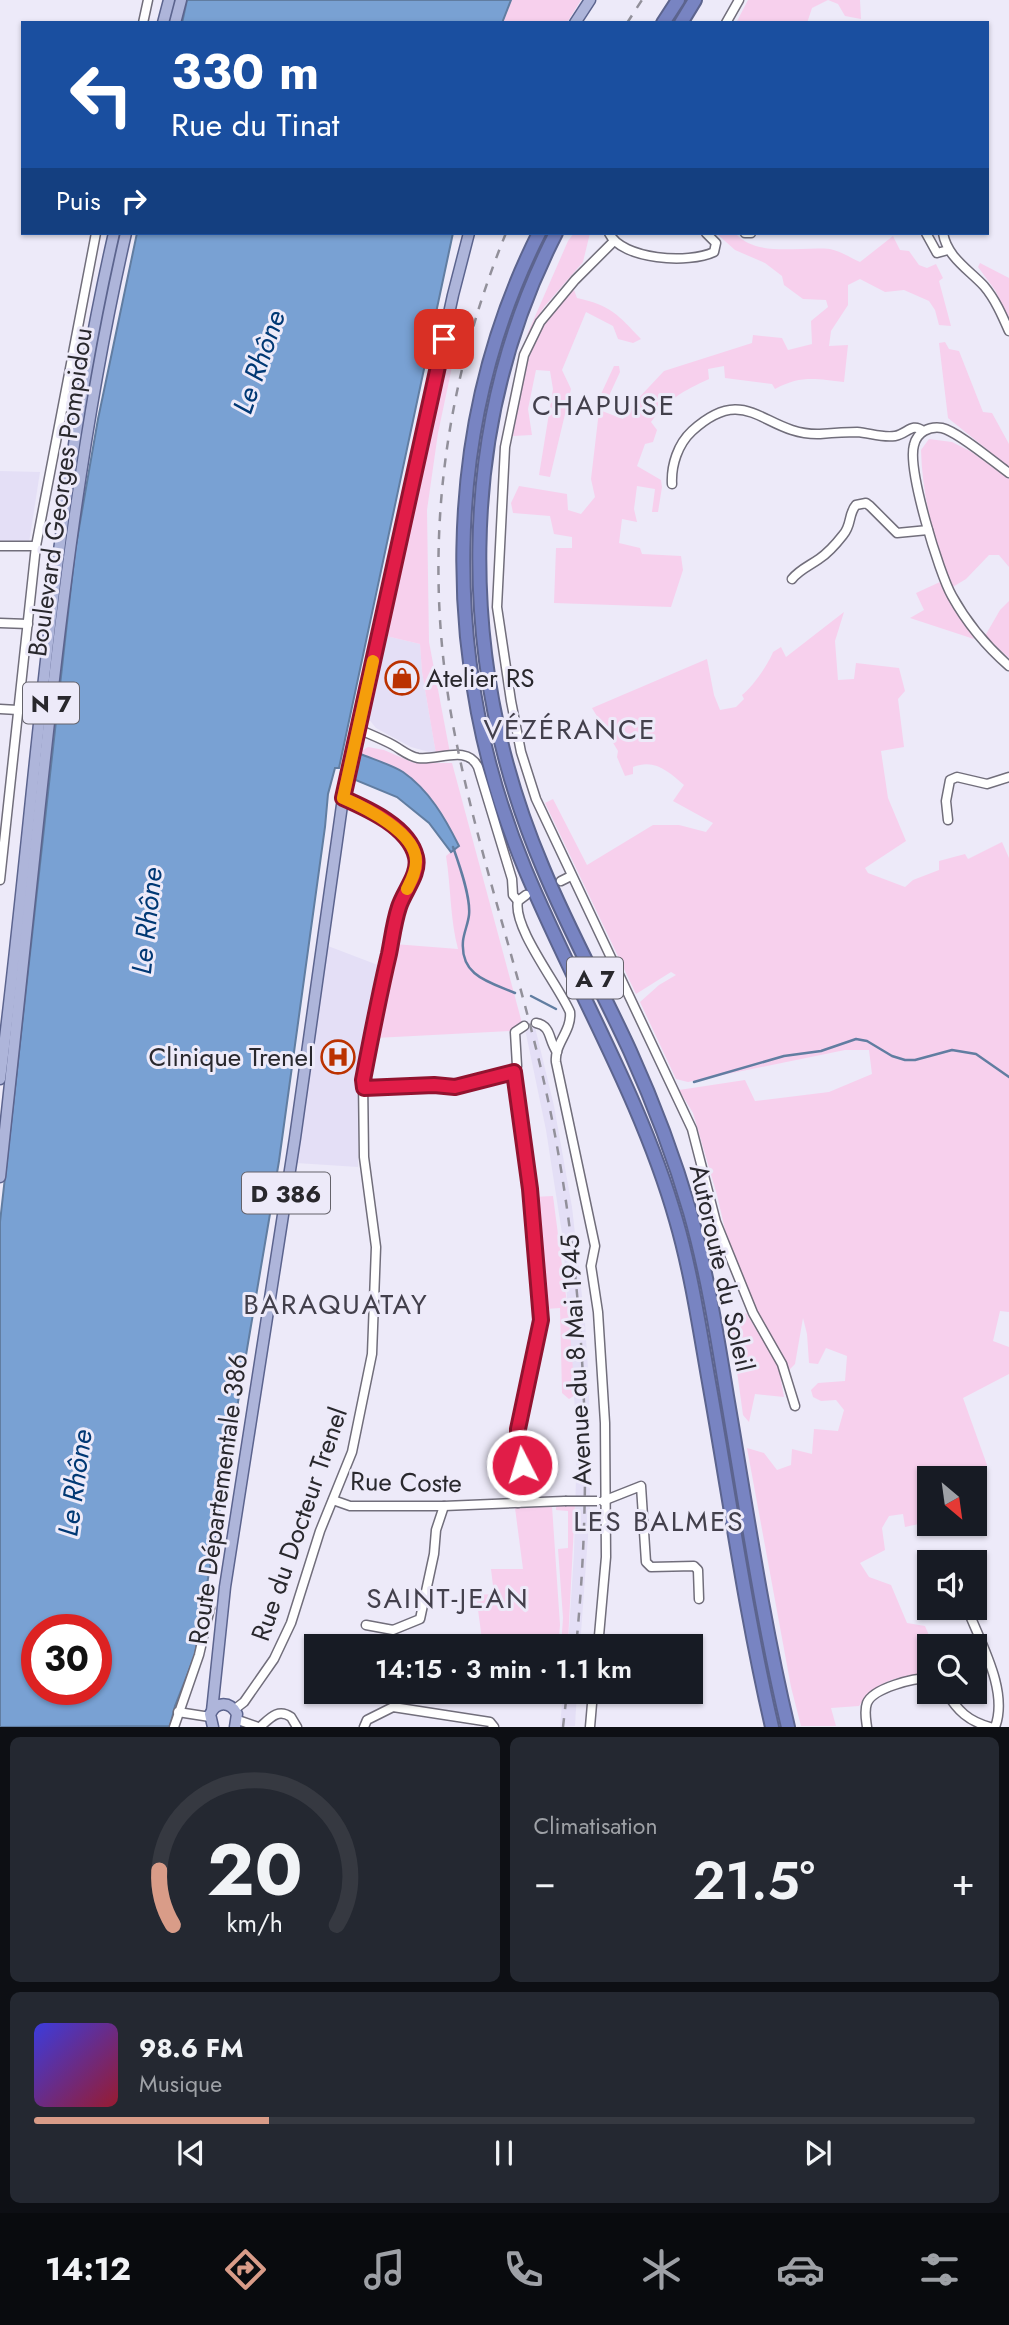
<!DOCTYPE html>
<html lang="fr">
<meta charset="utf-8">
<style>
:root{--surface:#171b24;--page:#242831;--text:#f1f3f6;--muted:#9ea1a6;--line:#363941;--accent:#d99c88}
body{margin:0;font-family:Jost,sans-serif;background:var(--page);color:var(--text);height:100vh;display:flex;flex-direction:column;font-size:26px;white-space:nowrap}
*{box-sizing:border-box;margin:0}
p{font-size:23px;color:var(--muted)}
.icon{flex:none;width:38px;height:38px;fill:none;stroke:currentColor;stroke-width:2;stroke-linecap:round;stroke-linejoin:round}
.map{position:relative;height:1727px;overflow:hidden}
.sheet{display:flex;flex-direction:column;gap:10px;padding:10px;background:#0d0f14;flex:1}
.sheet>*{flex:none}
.banner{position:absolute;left:21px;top:21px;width:968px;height:214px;border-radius:0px;box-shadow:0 2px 5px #0004;background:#1a4fa0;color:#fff;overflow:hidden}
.needle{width:46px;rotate:151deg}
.buttons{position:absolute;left:917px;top:1466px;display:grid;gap:14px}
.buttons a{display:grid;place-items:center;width:70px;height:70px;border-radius:0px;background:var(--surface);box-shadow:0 2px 5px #0004;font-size:35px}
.speed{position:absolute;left:21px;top:1614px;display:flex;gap:14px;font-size:35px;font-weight:700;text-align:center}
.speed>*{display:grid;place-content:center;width:91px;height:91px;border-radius:50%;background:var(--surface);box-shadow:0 2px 5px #0004;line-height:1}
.speed .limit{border:10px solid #d22;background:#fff;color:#111}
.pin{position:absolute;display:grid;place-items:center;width:60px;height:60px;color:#fff;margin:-30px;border-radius:14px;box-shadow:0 4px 10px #0006}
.me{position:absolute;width:77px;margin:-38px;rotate:355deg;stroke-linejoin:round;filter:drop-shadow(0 0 5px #0008)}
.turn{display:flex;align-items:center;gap:24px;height:147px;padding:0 35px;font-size:32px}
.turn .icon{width:91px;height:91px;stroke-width:2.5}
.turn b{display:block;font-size:49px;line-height:60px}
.then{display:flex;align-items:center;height:66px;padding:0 35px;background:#0003;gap:14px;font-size:26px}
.big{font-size:52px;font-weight:600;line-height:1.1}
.sheet .card{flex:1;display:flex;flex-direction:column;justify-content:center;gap:10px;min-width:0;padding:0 24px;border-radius:10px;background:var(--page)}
.sheet .dial{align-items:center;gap:0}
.dial svg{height:182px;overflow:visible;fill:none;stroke:var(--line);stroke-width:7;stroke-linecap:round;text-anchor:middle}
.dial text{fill:var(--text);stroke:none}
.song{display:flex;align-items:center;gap:21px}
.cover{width:84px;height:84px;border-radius:10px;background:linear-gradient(135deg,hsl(240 70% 55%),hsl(350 70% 35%))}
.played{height:7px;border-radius:4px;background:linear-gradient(90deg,var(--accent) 25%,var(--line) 25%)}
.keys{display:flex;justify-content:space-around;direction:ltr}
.heat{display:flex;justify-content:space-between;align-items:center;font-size:38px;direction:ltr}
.sheet .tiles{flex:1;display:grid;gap:10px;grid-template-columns:1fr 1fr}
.card:last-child{grid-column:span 2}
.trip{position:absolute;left:304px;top:1634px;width:399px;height:70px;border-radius:0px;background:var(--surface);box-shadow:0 2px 5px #0004;font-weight:600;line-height:70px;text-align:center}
.menu{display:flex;height:112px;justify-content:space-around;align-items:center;background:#090b0e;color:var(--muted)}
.menu .icon{width:49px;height:49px}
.menu .selected{color:var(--accent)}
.menu b{font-size:32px;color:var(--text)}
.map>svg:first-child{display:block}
</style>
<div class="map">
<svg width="1009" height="1727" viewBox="0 0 1009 1727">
<rect width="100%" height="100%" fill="#edeaf9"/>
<!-- built -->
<g fill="#e4dff6">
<polygon points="0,471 40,472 29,543 0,543"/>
<polygon points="386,636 420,644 422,672 436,754 411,747 376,728 368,718"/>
<polygon points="328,946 383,967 360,1082 358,1167 296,1163"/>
<polygon points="535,1027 554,1106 572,1207 585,1323 589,1384 590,1509 580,1647 568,1647 574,1553 577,1439 563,1240 546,1130 525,1029"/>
<polygon points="563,1692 577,1692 575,1726 560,1727"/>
</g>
<!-- green -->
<g fill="#f7d0ed">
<polygon points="511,0 581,0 567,23 502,23"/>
<polygon points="748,0 860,0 861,19 845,16 838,4 828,0 812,8 807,23 736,23"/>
<polygon points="574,233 590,233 583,262 544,307 526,337 568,241"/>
<path d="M716,233H735C757,258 800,246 830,249C840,251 851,258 860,262L893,236L900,250L909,251L919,265L927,268L936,264L943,278L939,281L951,326L939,325L935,310L929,301L904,290L885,292L860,279L848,285V305L831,331L829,346L848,345L844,382C816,379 801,375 775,389L772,384L725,378L724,366L708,369L709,379C683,391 668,399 651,422L657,430L653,442L645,444L637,466L661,480L662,487L658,512H652L655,489L637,486L634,509L637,522L622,519L619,543L640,548L642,554L681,556L683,570L671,607L554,603L556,548H572V537L554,534L550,516L513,513L511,503L519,486L567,494L568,510L581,514L595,497L591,479L601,394L614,366H619L620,372L602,411L623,419L633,404L664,371L752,343L753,335L782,338L788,350L812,344L811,321L828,307L826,300L803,299L784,285L782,276L765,263L735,250Z"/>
<polygon points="980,263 1009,278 1009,319 995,290 978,267"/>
<path d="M574,290L577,298C612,306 617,314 641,339L633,343L618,339L613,326L586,312L562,370L571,389L550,477L539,475L553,389L550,371L536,370L528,409L532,435L513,436C521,378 528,331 574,290Z"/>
<polygon points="452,326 460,329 438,433 427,510 429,642 450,753 436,754 422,672 420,644 386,636"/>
<polygon points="945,342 949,349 959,351 983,412 992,413 1009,444 1009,467 948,418 939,343"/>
<path d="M929,439L952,442L970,451L1009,479V567L999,555H989L966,579L951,588C935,545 922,496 921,450Z"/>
<polygon points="940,582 974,639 910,618 924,610 916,593"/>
<polygon points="1009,601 1009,658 985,636 1000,610"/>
<path d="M844,612L835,641L838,680L854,679L856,663L899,668L905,691L898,699L904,747L881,751L888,798L906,841L865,868L868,873L905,887L913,880L939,870V861L965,854L968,859L1002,842L1009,858V1312L1000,1311L993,1341L1009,1347V1374L963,1398L987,1465L974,1479H929V1517L923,1523L905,1527L903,1514L889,1516L882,1528L885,1550L860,1563L869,1577L891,1585L907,1623L925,1626L934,1647H929V1672C898,1678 878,1678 859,1706L831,1708L836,1726H801L791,1687L747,1448L764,1453L777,1470L791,1465L792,1449L812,1454L814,1429L838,1431L844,1410L836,1400L821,1401L813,1397L811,1390L818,1383L845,1381L847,1356L826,1348L818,1364L809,1363L807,1334L803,1318L795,1364L789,1370L758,1315L726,1234L717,1195L693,1113L679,1090L745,1080L755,1101L829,1092L872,1074L869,1050H845L688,1082L676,1079L640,1002L659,985L676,975L671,972L636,994L545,803L553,799L587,865L653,825H679L706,832L713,823L673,801L684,785C669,772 655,758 633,767V774L625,776L617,757L618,751L592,708L707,659L714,695L720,710L736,707L744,699L742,695C752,688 769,663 773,652L781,647L786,657Z"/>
<path d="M368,747L384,750L414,763H452L522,1023L512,1031L375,1038L394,944L458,949C450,919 451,887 446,856L459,845C445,818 429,790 403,772C389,764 372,759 358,753Z"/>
<polygon points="553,1196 569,1319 575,1395 569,1399 562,1393 560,1308 546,1309 540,1233 533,1197"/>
<polygon points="746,1313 778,1364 784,1397 755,1394 749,1422 743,1415 730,1321"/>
<polygon points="575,1505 568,1642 568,1647 561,1647 563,1618 558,1549 568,1548 568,1511 556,1510 556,1506"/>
<polygon points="552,1506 560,1625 558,1647 483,1647 476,1595 494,1594 491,1569 523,1569 515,1508"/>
</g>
<!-- water -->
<g fill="#79a1d3" stroke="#617da1" stroke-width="2" fill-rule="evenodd">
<polygon points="187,0 511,0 502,23 182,23"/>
<path d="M137,233H453L339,768H335L328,794L325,827L279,1161L195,1655L175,1706L170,1726L0,1727V1222L75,551L98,419ZM37,1629H96V1689H37Z"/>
<path d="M358,753C372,759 390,764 403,772C429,790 445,818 459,846L451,852L429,823L397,797L353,779Z"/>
</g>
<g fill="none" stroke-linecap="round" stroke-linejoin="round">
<!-- stream -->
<g stroke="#617da1" stroke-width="2.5">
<path d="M453,847C459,864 471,897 469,915C468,924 464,932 463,941C460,976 489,982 515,993"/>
<polyline points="531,996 556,1009"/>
<polyline points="694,1082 784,1056 821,1051 856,1039 867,1041 892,1056 905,1060 915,1060 952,1050 976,1054 1009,1077"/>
</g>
<defs>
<g id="minor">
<polyline points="143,23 148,0"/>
<polyline points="726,23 739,0"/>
<path d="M609,233C622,260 689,264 714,252L716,243L706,233"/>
<polyline points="745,233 751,233"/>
<polyline points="926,233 937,253 948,250"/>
<path d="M943,233C947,257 968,269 984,286C995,299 1002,315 1009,331"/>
<polyline points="614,241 575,280 540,322 524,355 505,447 497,607 511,701 521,752 536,799 692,1129 716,1222 753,1313 782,1364 795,1406"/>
<path d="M1009,473C995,463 957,431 942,428C929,426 917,432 914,445C907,469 939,573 952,596C967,623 986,646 1009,666"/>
<path d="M672,484C671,465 678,444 692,431C748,380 764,436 820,434C832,433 845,432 857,432C870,433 882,438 895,436C907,434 912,422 923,431"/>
<polyline points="0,546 36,546"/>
<path d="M792,579C799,570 809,566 819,559C828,553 836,544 843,535C852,525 848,514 856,505L866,503L870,506L897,533L928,530"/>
<polyline points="0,623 28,624"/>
<polyline points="0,709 18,710"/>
<path d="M358,729C369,734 382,739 393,745C402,750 408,756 418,758C438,761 467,744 478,767L512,879L513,895L518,901"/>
<polyline points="948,820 946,801 950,780 957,777 987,784 1009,777"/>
<polyline points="0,880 36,546 96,233"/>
<polyline points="561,881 571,876"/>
<path d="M526,895L518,901C512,927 559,986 570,1012C572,1031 554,1044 556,1062L595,1246L591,1266L598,1312L605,1423L606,1557L598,1647"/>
<path d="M536,1023C552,1026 548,1040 557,1052"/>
<polyline points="515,1072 530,1189 541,1320 517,1439 522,1469 518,1503"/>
<polyline points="364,1088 434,1085 455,1087 515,1072 517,1066 515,1032 524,1026"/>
<polyline points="333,1500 350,1506 444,1506 565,1501"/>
<polyline points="603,1501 641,1486 646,1562 651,1567 694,1566 698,1570 699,1599"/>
<path d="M967,1608C980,1642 1009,1691 995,1727"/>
<polyline points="366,1625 393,1630 420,1619 434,1554 436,1530 444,1506"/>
<path d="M946,1692C958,1711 968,1721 990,1727"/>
<polyline points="235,1709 244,1702 274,1659 291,1623 320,1531 352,1452 372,1354 376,1247 364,1157 363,1080 399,907 415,870 417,859 412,845 397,830 384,819 343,798"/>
<polyline points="178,1712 210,1717"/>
<polyline points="238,1720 258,1727"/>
<polyline points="174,1727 199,1655 210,1608"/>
<path d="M260,1727C270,1718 278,1708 291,1717L297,1727"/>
<polyline points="364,1727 367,1720 393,1707 490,1722 494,1727"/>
<polyline points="590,1727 593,1692"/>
<path d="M867,1727C866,1719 864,1711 867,1703C873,1688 914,1678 929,1678"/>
</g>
<g id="major">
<polyline points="163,23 169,0"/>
<polyline points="175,23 181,0"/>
<polyline points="575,23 590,0"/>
<path d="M0,1079C36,797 50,511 114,233"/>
<path d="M0,1177C13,1056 26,935 39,813C60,618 82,425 126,233"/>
<polyline points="212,1711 225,1587 295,1138 343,798 453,295 469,233"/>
<path d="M213,1727L210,1714C217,1701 230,1701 237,1714L235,1727"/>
</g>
<g id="highway">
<polyline points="663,23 678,0"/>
<polyline points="681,23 695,0"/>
<path d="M539,233C440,430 441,667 525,869C574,987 641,1097 676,1220C692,1275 700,1332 710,1388C730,1501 746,1615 772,1727"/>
<path d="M556,233C455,430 457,666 543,868C569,931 602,990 630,1051C654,1104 674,1157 690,1212C707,1272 717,1335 727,1396C746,1506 762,1618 788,1727"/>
</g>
</defs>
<!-- minor casing -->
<use href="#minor" stroke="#716e7b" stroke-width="11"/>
<!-- major casing -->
<use href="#major" stroke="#5c648e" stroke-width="13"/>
<!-- highway casing -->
<use href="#highway" stroke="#5c648e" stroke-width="16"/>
<!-- minor -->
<use href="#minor" stroke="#fff" stroke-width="8"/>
<!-- major -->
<use href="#major" stroke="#aeb5da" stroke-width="10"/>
<!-- highway -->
<use href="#highway" stroke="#7884c2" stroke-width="12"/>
<!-- rail -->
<g stroke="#92909a" stroke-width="2.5" stroke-dasharray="9 9" stroke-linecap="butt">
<polyline points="627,23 642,0"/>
<path d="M506,233C438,400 420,573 458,750C485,880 531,1005 555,1135C586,1303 593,1477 576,1647"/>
<polyline points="563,1727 567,1692"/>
</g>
<defs>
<polyline id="minor-bridge" points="565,1501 597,1501"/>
</defs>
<!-- minor-bridge casing -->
<use href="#minor-bridge" stroke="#716e7b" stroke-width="11" stroke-linecap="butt"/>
<!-- minor-bridge -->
<use href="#minor-bridge" stroke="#fff" stroke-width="8"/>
</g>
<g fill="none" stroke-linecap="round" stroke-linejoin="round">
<defs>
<path id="route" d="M444,339L343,798C368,809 409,827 416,857C420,874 404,891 399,907C394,922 392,939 389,954C379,996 371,1038 363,1080L364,1088L434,1085L455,1087L514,1072L530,1189L541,1320L518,1429V1447L522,1465"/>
</defs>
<!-- route casing -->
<use href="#route" stroke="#92132f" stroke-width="18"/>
<!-- route -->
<use href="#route" stroke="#e11d48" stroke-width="12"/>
<!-- slow -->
<path stroke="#f59e0b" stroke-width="12" d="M373,661L343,798C366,808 417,833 416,862C416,872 411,881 407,889"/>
</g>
<!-- icons -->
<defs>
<symbol id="shop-ring" viewBox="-11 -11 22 22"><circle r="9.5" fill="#edeaf9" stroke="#bb3201" stroke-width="1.5"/><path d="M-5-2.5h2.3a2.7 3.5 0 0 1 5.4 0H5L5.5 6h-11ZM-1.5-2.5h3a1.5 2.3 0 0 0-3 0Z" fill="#bb3201"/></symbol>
<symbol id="hospital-ring" viewBox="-11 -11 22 22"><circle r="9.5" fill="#edeaf9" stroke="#bb3201" stroke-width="1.5"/><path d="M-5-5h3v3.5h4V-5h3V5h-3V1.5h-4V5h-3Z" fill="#bb3201"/></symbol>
</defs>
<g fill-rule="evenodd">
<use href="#shop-ring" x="383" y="659" width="38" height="38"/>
<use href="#hospital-ring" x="319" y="1038" width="38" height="38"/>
</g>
<g text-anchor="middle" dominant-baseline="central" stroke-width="6" stroke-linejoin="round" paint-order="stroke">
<!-- shield labels -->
<g fill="#edeaf9" stroke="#64626a" stroke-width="2">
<rect x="23" y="682.5" width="56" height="41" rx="5"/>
<rect x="567" y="957.5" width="56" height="41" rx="5"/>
<rect x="242" y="1172.5" width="88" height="41" rx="5"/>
</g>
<g font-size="24" font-weight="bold" fill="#29282d">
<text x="51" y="703">N 7</text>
<text x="595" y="978">A 7</text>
<text x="286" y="1193">D 386</text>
</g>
<!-- street labels -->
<g font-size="26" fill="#29282d" stroke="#edeaf9">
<text transform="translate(60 492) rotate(-82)">Boulevard Georges Pompidou</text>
<text transform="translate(722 1268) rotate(77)">Autoroute du Soleil</text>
<text transform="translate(576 1360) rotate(-93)">Avenue du 8 Mai 1945</text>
<text transform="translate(406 1482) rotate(1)">Rue Coste</text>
<text transform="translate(218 1499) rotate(-82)">Route Départementale 386</text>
<text transform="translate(299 1524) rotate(-71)">Rue du Docteur Trenel</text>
</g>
<!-- poi labels -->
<g font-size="26" fill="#29282d" stroke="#edeaf9" text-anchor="start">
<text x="426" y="678">Atelier RS</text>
<text x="314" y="1057" text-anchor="end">Clinique Trenel</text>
</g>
<!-- water labels -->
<g font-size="28" font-style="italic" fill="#003874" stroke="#edeaf9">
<text transform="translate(259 362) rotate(-71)">Le Rhône</text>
<text transform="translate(147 921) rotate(-84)">Le Rhône</text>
<text transform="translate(75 1483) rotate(-82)">Le Rhône</text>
</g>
<!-- neighbourhood labels -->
<g font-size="28" letter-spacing="2" fill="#43404c" stroke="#edeaf9">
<text x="604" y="405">CHAPUISE</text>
<text x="570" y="729">VÉZÉRANCE</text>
<text x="336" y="1304">BARAQUATAY</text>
<text x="659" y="1521">LES BALMES</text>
<text x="448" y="1598">SAINT-JEAN</text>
</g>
</g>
</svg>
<div class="buttons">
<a><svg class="needle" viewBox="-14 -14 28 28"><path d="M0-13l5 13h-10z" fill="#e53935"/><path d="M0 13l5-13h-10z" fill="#9ea1a6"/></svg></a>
<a><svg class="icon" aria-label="sound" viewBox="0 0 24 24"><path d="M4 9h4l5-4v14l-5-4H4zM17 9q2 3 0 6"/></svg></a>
<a><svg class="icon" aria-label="search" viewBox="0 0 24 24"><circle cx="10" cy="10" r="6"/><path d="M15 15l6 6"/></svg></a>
</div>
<div class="speed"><div class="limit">30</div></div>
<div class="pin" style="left:444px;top:339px;background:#d93025"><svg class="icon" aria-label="arrive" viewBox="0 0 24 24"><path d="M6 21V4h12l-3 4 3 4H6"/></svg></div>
<svg class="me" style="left:522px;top:1465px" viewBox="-20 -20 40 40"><circle r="17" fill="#e11d48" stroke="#fff" stroke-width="3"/><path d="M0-11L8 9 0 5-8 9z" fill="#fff"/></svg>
<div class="trip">14:15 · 3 min · 1.1 km</div>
<div class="banner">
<div class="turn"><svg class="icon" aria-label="left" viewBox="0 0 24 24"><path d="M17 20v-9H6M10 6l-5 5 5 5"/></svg><div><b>330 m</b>Rue du Tinat</div></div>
<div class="then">Puis<svg class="icon" aria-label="right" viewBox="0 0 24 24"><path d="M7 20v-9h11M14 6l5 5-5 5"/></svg></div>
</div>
</div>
<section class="sheet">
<div class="tiles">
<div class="card dial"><svg viewBox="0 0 100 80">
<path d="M14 69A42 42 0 1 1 86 69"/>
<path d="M14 69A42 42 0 0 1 8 45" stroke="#d99c88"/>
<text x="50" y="56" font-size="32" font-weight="700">20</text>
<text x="50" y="72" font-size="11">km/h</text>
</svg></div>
<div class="card"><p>Climatisation</p>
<div class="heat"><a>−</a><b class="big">21.5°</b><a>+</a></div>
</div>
<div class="card">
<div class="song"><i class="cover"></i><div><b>98.6 FM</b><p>Musique</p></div></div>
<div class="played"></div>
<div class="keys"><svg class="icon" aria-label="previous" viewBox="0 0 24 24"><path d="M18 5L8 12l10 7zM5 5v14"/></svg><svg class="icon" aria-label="pause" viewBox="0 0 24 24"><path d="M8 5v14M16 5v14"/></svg><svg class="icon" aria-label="next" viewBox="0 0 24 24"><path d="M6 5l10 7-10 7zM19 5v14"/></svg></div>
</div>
</div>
</section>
<nav class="menu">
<b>14:12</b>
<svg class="icon selected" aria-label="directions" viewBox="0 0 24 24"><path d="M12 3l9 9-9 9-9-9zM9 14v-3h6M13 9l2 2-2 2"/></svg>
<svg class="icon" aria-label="music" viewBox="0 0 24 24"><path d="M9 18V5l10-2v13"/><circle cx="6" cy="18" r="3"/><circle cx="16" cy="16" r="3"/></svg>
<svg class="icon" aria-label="phone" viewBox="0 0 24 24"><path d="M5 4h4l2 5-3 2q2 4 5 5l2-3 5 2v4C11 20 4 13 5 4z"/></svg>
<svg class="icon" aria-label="climate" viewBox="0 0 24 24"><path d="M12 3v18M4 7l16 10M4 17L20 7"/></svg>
<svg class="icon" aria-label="car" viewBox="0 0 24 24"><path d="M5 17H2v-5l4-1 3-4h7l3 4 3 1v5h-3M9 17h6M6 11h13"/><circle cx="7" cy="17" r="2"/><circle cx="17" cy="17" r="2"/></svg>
<svg class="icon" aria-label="filters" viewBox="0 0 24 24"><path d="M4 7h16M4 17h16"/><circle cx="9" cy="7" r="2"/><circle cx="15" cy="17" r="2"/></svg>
</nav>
